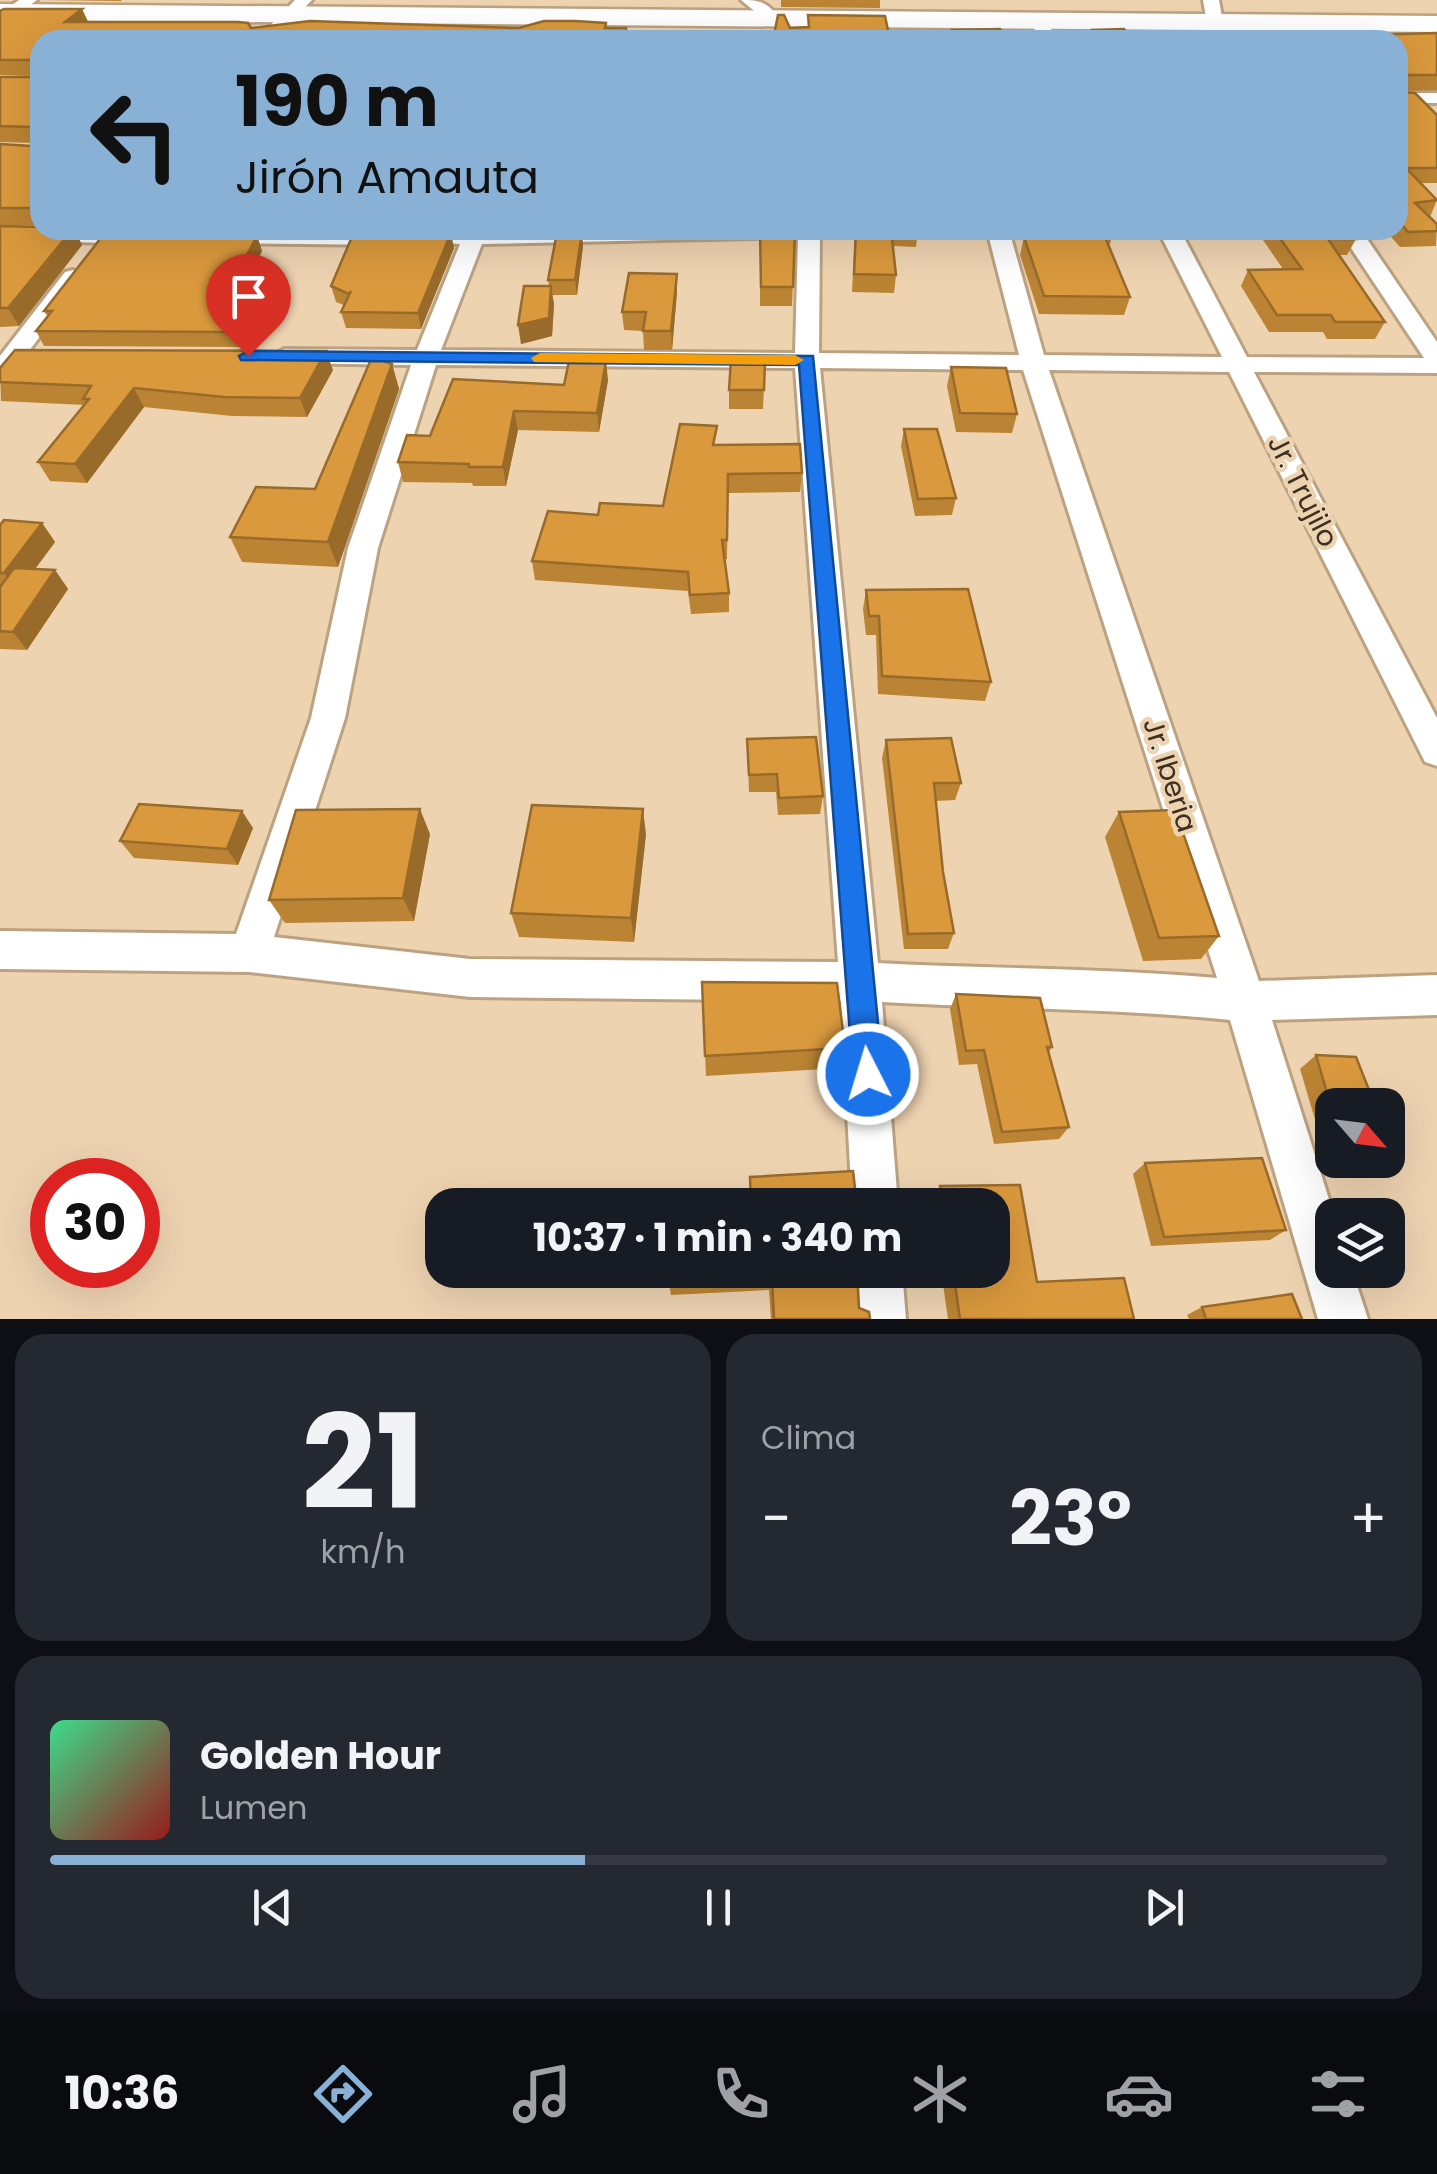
<!DOCTYPE html>
<html lang="es">
<meta charset="utf-8">
<style>
:root{--surface:#171b24;--page:#242831;--text:#f1f3f6;--muted:#9ea1a6;--line:#363941;--accent:#89b1d6}
body{margin:0;font-family:Poppins,sans-serif;background:var(--page);color:var(--text);height:100vh;display:flex;flex-direction:column;font-size:38px;white-space:nowrap}
*{box-sizing:border-box;margin:0}
p{font-size:32px;color:var(--muted)}
.icon{flex:none;width:55px;height:55px;fill:none;stroke:currentColor;stroke-width:2;stroke-linecap:round;stroke-linejoin:round}
.map{position:relative;height:1319px;overflow:hidden}
.sheet{display:flex;flex-direction:column;gap:15px;padding:15px;background:#0d0f14;flex:1}
.sheet>*{flex:none}
.hud{position:absolute;left:30px;top:30px;width:1378px;height:210px;border-radius:30px;box-shadow:0 10px 40px #0002;background:#89b1d6;color:#111;overflow:hidden}
.needle{width:65px;rotate:118deg}
.controls{position:absolute;left:1315px;top:1088px;display:grid;gap:20px}
.controls a{display:grid;place-items:center;width:90px;height:90px;border-radius:20px;background:var(--surface);box-shadow:0 10px 40px #0002;font-size:50px}
.speed{position:absolute;left:30px;top:1158px;display:flex;gap:20px;font-size:50px;font-weight:700;text-align:center}
.speed>*{display:grid;place-content:center;width:130px;height:130px;border-radius:50%;background:var(--surface);box-shadow:0 10px 40px #0002;line-height:1}
.speed .limit{border:15px solid #d22;background:#fff;color:#111}
.pin{position:absolute;display:grid;place-items:center;width:85px;height:85px;color:#fff;margin:-102px -42px;border-radius:50% 50% 50% 0;rotate:-45deg;box-shadow:0 0 10px #0007}
.pin .icon{rotate:45deg}
.me{position:absolute;width:110px;margin:-55px;rotate:355deg;stroke-linejoin:round;filter:drop-shadow(0 0 8px #0008)}
.turn{display:flex;align-items:center;gap:35px;height:210px;padding:0 40px;font-size:45px}
.turn .icon{width:130px;height:130px;stroke-width:2.5}
.turn b{display:block;font-size:70px;line-height:85px}
.big{font-size:75px;font-weight:700;line-height:1.1}
.sheet .card{flex:1;display:flex;flex-direction:column;justify-content:center;gap:15px;min-width:0;padding:0 35px;border-radius:30px;background:var(--page)}
.sheet .dial{align-items:center;gap:0}
.dial b{font-size:130px;line-height:1}
.song{display:flex;align-items:center;gap:30px}
.cover{width:120px;height:120px;border-radius:15px;background:linear-gradient(135deg,hsl(150 70% 55%),hsl(0 70% 35%))}
.played{height:10px;border-radius:5px;background:linear-gradient(90deg,var(--accent) 40%,var(--line) 40%)}
.keys{display:flex;justify-content:space-around;direction:ltr}
.heat{display:flex;justify-content:space-between;align-items:center;font-size:55px;direction:ltr}
.sheet .tiles{flex:1;display:grid;gap:15px;grid-template-columns:1fr 1fr}
.card:last-child{grid-column:span 2}
.trip{position:absolute;left:425px;top:1188px;width:585px;height:100px;border-radius:30px;background:var(--surface);box-shadow:0 10px 40px #0002;font-weight:700;line-height:100px;text-align:center}
.menu{display:flex;height:160px;justify-content:space-around;align-items:center;background:#090b0e;color:var(--muted)}
.menu .icon{width:70px;height:70px}
.menu .active{color:var(--accent)}
.menu b{font-size:45px;color:var(--text)}
.map>svg:first-child{display:block}
</style>
<div class="map">
<svg width="1437" height="1319" viewBox="0 0 1437 1319">
<rect width="100%" height="100%" fill="#eed3b1"/>
<g fill="none" stroke-linecap="round" stroke-linejoin="round">
<defs>
<g id="minor">
<polygon points="19,0 37,0 0,27 0,14"/>
<polygon points="295,0 312,0 273,40 256,40"/>
<path d="M741,0C756,0 765,1 775,13L770,22H758V14Z"/>
<polygon points="1203,0 1219,0 1226,40 1210,40"/>
<polygon points="1030,18 1042,18 1060,40 1043,40 1028,21"/>
<rect x="1398" y="93" width="39" height="10"/>
<polygon points="0,228 145,230 156,237 145,244 0,240"/>
<path d="M466,230H820L819,353L1019,355L987,230H1009L1044,355L1222,357L1158,230H1180L1247,357L1424,358L1339,230H1361L1437,342V373L1254,372L1437,718V766L1425,762L1229,372L1049,370L1259,981L1437,975V1015L1272,1020L1334,1215L1332,1270H1352L1368,1319H1318L1230,1020C1114,1008 998,1009 882,1002L898,1205H852L841,1001L470,997L249,972L0,969V931L236,934L311,718L348,548L411,365L284,363L272,356L284,349L417,350L460,244L446,243L443,238L446,233ZM798,237L795,353L441,350L482,244ZM436,365L795,368L838,962L470,959L274,937L345,718L378,548ZM820,368L1023,370L1217,978C1104,968 991,969 878,963Z"/>
<polygon points="214,231 395,231 406,238 395,245 206,243 203,238 206,233"/>
<polygon points="73,270 84,277 9,378 0,381 0,356 65,272"/>
<polygon points="854,1270 902,1270 906,1319 856,1319"/>
</g>
<polygon id="trunk" points="0,4 1437,16 1437,32 0,20"/>
</defs>
<!-- minor casing -->
<use href="#minor" stroke="#bca281" stroke-width="6"/>
<!-- trunk casing -->
<use href="#trunk" stroke="#bca281" stroke-width="5"/>
<!-- minor -->
<use href="#minor" fill="#fff" fill-rule="evenodd"/>
<!-- trunk -->
<use href="#trunk" fill="#fff" fill-rule="evenodd"/>
</g>
<!-- wall -->
<g fill="#bb8434">
<polygon points="40,0 122,0 121,1"/>
<polygon points="781,0 880,0 880,8 781,7"/>
<polygon points="82,9 88,22 251,28 519,28 606,23 606,28 626,28 627,40 40,40 40,225 0,225 0,144 32,146 32,143 0,142 0,77 35,76 0,75 0,11"/>
<polygon points="1437,33 1437,90 1398,91 1398,40 1332,40 1334,36"/>
<polygon points="1398,92 1437,115 1437,183 1420,183 1437,200 1430,217 1437,224 1436,246 1400,247 1385,230 1398,230"/>
<polygon points="0,226 82,245 19,326 0,327"/>
<polygon points="760,230 795,230 792,306 760,306"/>
<polygon points="855,230 918,230 916,247 893,246 896,275 894,293 852,292"/>
<polygon points="1020,230 1109,230 1112,237 1109,247 1130,297 1124,315 1039,314 1020,255 1023,241"/>
<polygon points="1256,230 1349,230 1356,239 1347,255 1339,255 1385,322 1375,339 1327,339 1323,332 1269,332 1241,286 1248,270 1283,269"/>
<polygon points="240,231 242,236 257,236 262,251 244,286 264,287 270,302 239,347 44,346 36,331 48,317 44,311"/>
<polygon points="583,246 577,295 552,295 554,304 552,336 521,344 549,286 548,280"/>
<polygon points="454,248 421,329 346,328 341,312 344,305 336,302 331,286"/>
<polygon points="677,292 672,350 644,350 643,331 624,330 622,312"/>
<polygon points="765,361 763,409 729,409 729,390"/>
<polygon points="392,364 399,389 338,567 242,562 230,537 315,489"/>
<polygon points="951,367 1017,414 1012,433 956,432 947,386"/>
<polygon points="0,368 333,370 307,417 232,416 144,407 87,483 50,481 38,462 85,405 1,401"/>
<polygon points="608,380 599,432 518,430 506,486 473,486 472,483 403,482 398,462 564,385"/>
<polygon points="904,429 956,498 952,515 915,516 901,446"/>
<polygon points="717,445 802,473 800,492 728,493 727,559 725,559 729,593 729,612 691,614 688,591 535,580 532,561 598,515 663,506"/>
<polygon points="42,523 55,542 35,569 55,570 68,589 27,650 0,649 0,525"/>
<polygon points="866,590 991,682 985,701 878,694 876,635 866,635 863,609"/>
<polygon points="747,739 823,796 820,814 778,815 776,792 749,792"/>
<polygon points="886,740 961,783 955,800 936,801 943,872 954,933 948,949 904,949 882,758"/>
<polygon points="1119,812 1219,936 1201,959 1143,961 1105,837"/>
<polygon points="253,828 238,865 134,858 120,841"/>
<polygon points="430,834 414,921 285,923 269,900"/>
<polygon points="646,834 634,942 519,937 511,913"/>
<polygon points="702,982 845,1048 840,1068 706,1076"/>
<polygon points="956,994 1052,1047 1049,1052 1069,1127 1059,1139 994,1144 977,1064 959,1065 950,1009"/>
<polygon points="1316,1055 1332,1105 1332,1134 1319,1133 1300,1069"/>
<polygon points="1145,1163 1286,1230 1270,1240 1151,1246 1133,1174"/>
<polygon points="1020,1185 1037,1282 1124,1278 1134,1319 948,1319 941,1270 992,1270 992,1205 932,1205 931,1200 940,1186"/>
<polygon points="857,1270 859,1308 870,1319 771,1319 769,1290 671,1295 669,1283"/>
<polygon points="1202,1307 1302,1319 1189,1319 1187,1315"/>
</g>
<!-- shaded-wall -->
<g fill="#996b2b">
<polygon points="82,9 89,24 65,22"/>
<polygon points="72,230 75,230 82,245 19,326 8,308"/>
<polygon points="582,232 583,246 577,295 575,280"/>
<polygon points="451,233 454,248 421,329 418,313"/>
<polygon points="257,236 262,251 237,300 231,285"/>
<polygon points="677,274 677,292 672,350 671,331"/>
<polygon points="551,286 554,304 552,336 521,344 518,325"/>
<polygon points="264,287 270,302 239,347 233,332"/>
<polygon points="326,351 333,370 307,417 300,398"/>
<polygon points="606,361 608,380 599,432 597,413"/>
<polygon points="392,364 399,389 338,567 328,542"/>
<polygon points="134,388 144,407 87,483 75,464"/>
<polygon points="514,411 518,430 506,486 503,467"/>
<polygon points="42,523 55,542 18,592 4,573"/>
<polygon points="55,570 68,589 27,650 13,632"/>
<polygon points="420,809 430,834 414,921 403,898"/>
<polygon points="643,809 646,834 634,942 631,918"/>
<polygon points="242,811 253,828 238,865 227,849"/>
</g>
<!-- building -->
<g fill="#da993d" stroke="#996b2b" stroke-width="2.5">
<polygon points="4,9 82,9 65,22 238,22 248,23 251,28 310,21 519,28 544,21 575,21 606,23 605,28 626,28 626,40 40,40 40,208 0,208 0,144 32,146 36,130 32,127 0,126 0,77 35,77 36,64 33,60 0,60 0,11"/>
<polygon points="778,15 784,15 790,28 809,27 808,15 885,16 890,40 773,40"/>
<polygon points="1000,29 1005,40 956,40 952,30"/>
<polygon points="1124,29 1131,40 1097,40 1092,30"/>
<polygon points="1437,33 1437,75 1398,75 1398,40 1338,40 1334,36"/>
<polygon points="1398,92 1415,93 1437,115 1437,168 1406,168 1437,200 1415,203 1437,224 1437,231 1408,232 1398,220"/>
<polygon points="0,226 40,227 40,230 72,230 8,308 0,308"/>
<polygon points="107,230 240,231 238,236 257,236 231,285 264,287 233,332 36,331 52,311 44,311"/>
<polygon points="760,230 795,230 793,287 761,287"/>
<polygon points="856,230 891,230 896,275 854,274"/>
<polygon points="1029,230 1109,230 1112,237 1105,237 1130,297 1044,296 1024,237 1031,237"/>
<polygon points="1274,230 1349,230 1356,239 1328,239 1385,322 1335,322 1331,315 1277,315 1248,270 1302,269"/>
<polygon points="354,232 451,233 418,313 341,312 351,291 349,294 331,286"/>
<polygon points="557,232 582,232 575,280 548,280"/>
<polygon points="629,273 677,274 671,331 643,331 646,312 622,312"/>
<polygon points="524,286 551,286 549,318 518,325"/>
<polygon points="15,350 326,351 300,398 224,397 134,388 75,464 38,462 89,399 83,399 91,386 0,382 0,368"/>
<polygon points="372,357 392,364 328,542 230,537 256,487 315,489"/>
<polygon points="731,360 765,361 764,390 729,390"/>
<polygon points="569,361 606,361 597,413 514,411 503,467 469,467 469,464 398,462 407,435 430,436 453,379 564,385"/>
<polygon points="951,367 1006,368 1017,414 960,413"/>
<polygon points="680,424 717,426 713,445 800,444 802,473 728,474 727,540 722,540 729,593 690,595 688,572 532,561 548,511 598,515 600,503 663,506"/>
<polygon points="904,429 937,429 956,498 918,499"/>
<polygon points="4,520 42,523 4,573 0,573 0,525"/>
<polygon points="14,568 55,570 13,632 0,631 0,587"/>
<polygon points="968,589 991,682 882,676 879,616 869,616 866,590"/>
<polygon points="816,737 823,796 779,798 777,774 749,775 747,739"/>
<polygon points="951,738 961,783 934,783 943,872 954,933 908,934 886,740"/>
<polygon points="139,804 242,811 227,849 120,841"/>
<polygon points="532,805 643,809 631,918 511,913"/>
<polygon points="420,809 403,898 269,900 296,810"/>
<polygon points="1175,810 1219,936 1159,938 1119,812"/>
<polygon points="702,982 837,983 845,1048 705,1056"/>
<polygon points="956,994 1040,998 1052,1047 1047,1047 1069,1127 1002,1132 984,1050 966,1051"/>
<polygon points="1316,1055 1356,1057 1375,1105 1332,1105 1332,1110"/>
<polygon points="1262,1158 1286,1230 1164,1237 1145,1163"/>
<polygon points="853,1171 857,1205 751,1205 750,1177"/>
<polygon points="1020,1185 1037,1282 1124,1278 1134,1319 960,1319 953,1270 992,1270 992,1205 943,1205 940,1186"/>
<polygon points="668,1270 857,1270 859,1308 869,1312 870,1319 774,1319 772,1278 669,1283"/>
<polygon points="1292,1294 1302,1319 1206,1319 1202,1307"/>
</g>
<!-- route -->
<polygon fill="#1a73e8" stroke="#114b97" stroke-width="2.5" points="248,351 813,356 883,1074 878,1085 868,1089 857,1085 853,1074 799,365 241,360 239,356"/>
<!-- slow -->
<polygon fill="#f59e0b" points="540,353 795,355 804,360 795,365 534,362 531,358"/>
<g text-anchor="middle" dominant-baseline="central" stroke-width="9" stroke-linejoin="round" paint-order="stroke">
<!-- street labels -->
<g font-size="28" fill="#3a2f22" stroke="#eed3b1">
<text transform="translate(1303 491) rotate(63)">Jr. Trujilo</text>
<text transform="translate(1170 775) rotate(72)">Jr. Iberia</text>
</g>
</g>
</svg>
<div class="controls">
<a><svg class="needle" viewBox="-14 -14 28 28"><path d="M0-13l5 13h-10z" fill="#e53935"/><path d="M0 13l5-13h-10z" fill="#9ea1a6"/></svg></a>
<a><svg class="icon" aria-label="layers" viewBox="0 0 24 24"><path d="M12 4l9 5-9 5-9-5zM3 14l9 5 9-5"/></svg></a>
</div>
<div class="speed"><div class="limit">30</div></div>
<div class="pin" style="left:248px;top:356px;background:#d93025"><svg class="icon" aria-label="arrive" viewBox="0 0 24 24"><path d="M6 21V4h12l-3 4 3 4H6"/></svg></div>
<svg class="me" style="left:868px;top:1074px" viewBox="-20 -20 40 40"><circle r="17" fill="#1a73e8" stroke="#fff" stroke-width="3"/><path d="M0-11L8 9 0 5-8 9z" fill="#fff"/></svg>
<div class="trip">10:37 · 1 min · 340 m</div>
<div class="hud">
<div class="turn"><svg class="icon" aria-label="left" viewBox="0 0 24 24"><path d="M17 20v-9H6M10 6l-5 5 5 5"/></svg><div><b>190 m</b>Jirón Amauta</div></div>
</div>
</div>
<section class="sheet">
<div class="tiles">
<div class="card dial"><b>21</b><p>km/h</p></div>
<div class="card"><p>Clima</p>
<div class="heat"><a>−</a><b class="big">23°</b><a>+</a></div>
</div>
<div class="card">
<div class="song"><i class="cover"></i><div><b>Golden Hour</b><p>Lumen</p></div></div>
<div class="played"></div>
<div class="keys"><svg class="icon" aria-label="previous" viewBox="0 0 24 24"><path d="M18 5L8 12l10 7zM5 5v14"/></svg><svg class="icon" aria-label="pause" viewBox="0 0 24 24"><path d="M8 5v14M16 5v14"/></svg><svg class="icon" aria-label="next" viewBox="0 0 24 24"><path d="M6 5l10 7-10 7zM19 5v14"/></svg></div>
</div>
</div>
</section>
<nav class="menu">
<b>10:36</b>
<svg class="icon active" aria-label="directions" viewBox="0 0 24 24"><path d="M12 3l9 9-9 9-9-9zM9 14v-3h6M13 9l2 2-2 2"/></svg>
<svg class="icon" aria-label="music" viewBox="0 0 24 24"><path d="M9 18V5l10-2v13"/><circle cx="6" cy="18" r="3"/><circle cx="16" cy="16" r="3"/></svg>
<svg class="icon" aria-label="phone" viewBox="0 0 24 24"><path d="M5 4h4l2 5-3 2q2 4 5 5l2-3 5 2v4C11 20 4 13 5 4z"/></svg>
<svg class="icon" aria-label="climate" viewBox="0 0 24 24"><path d="M12 3v18M4 7l16 10M4 17L20 7"/></svg>
<svg class="icon" aria-label="car" viewBox="0 0 24 24"><path d="M5 17H2v-5l4-1 3-4h7l3 4 3 1v5h-3M9 17h6M6 11h13"/><circle cx="7" cy="17" r="2"/><circle cx="17" cy="17" r="2"/></svg>
<svg class="icon" aria-label="filters" viewBox="0 0 24 24"><path d="M4 7h16M4 17h16"/><circle cx="9" cy="7" r="2"/><circle cx="15" cy="17" r="2"/></svg>
</nav>
